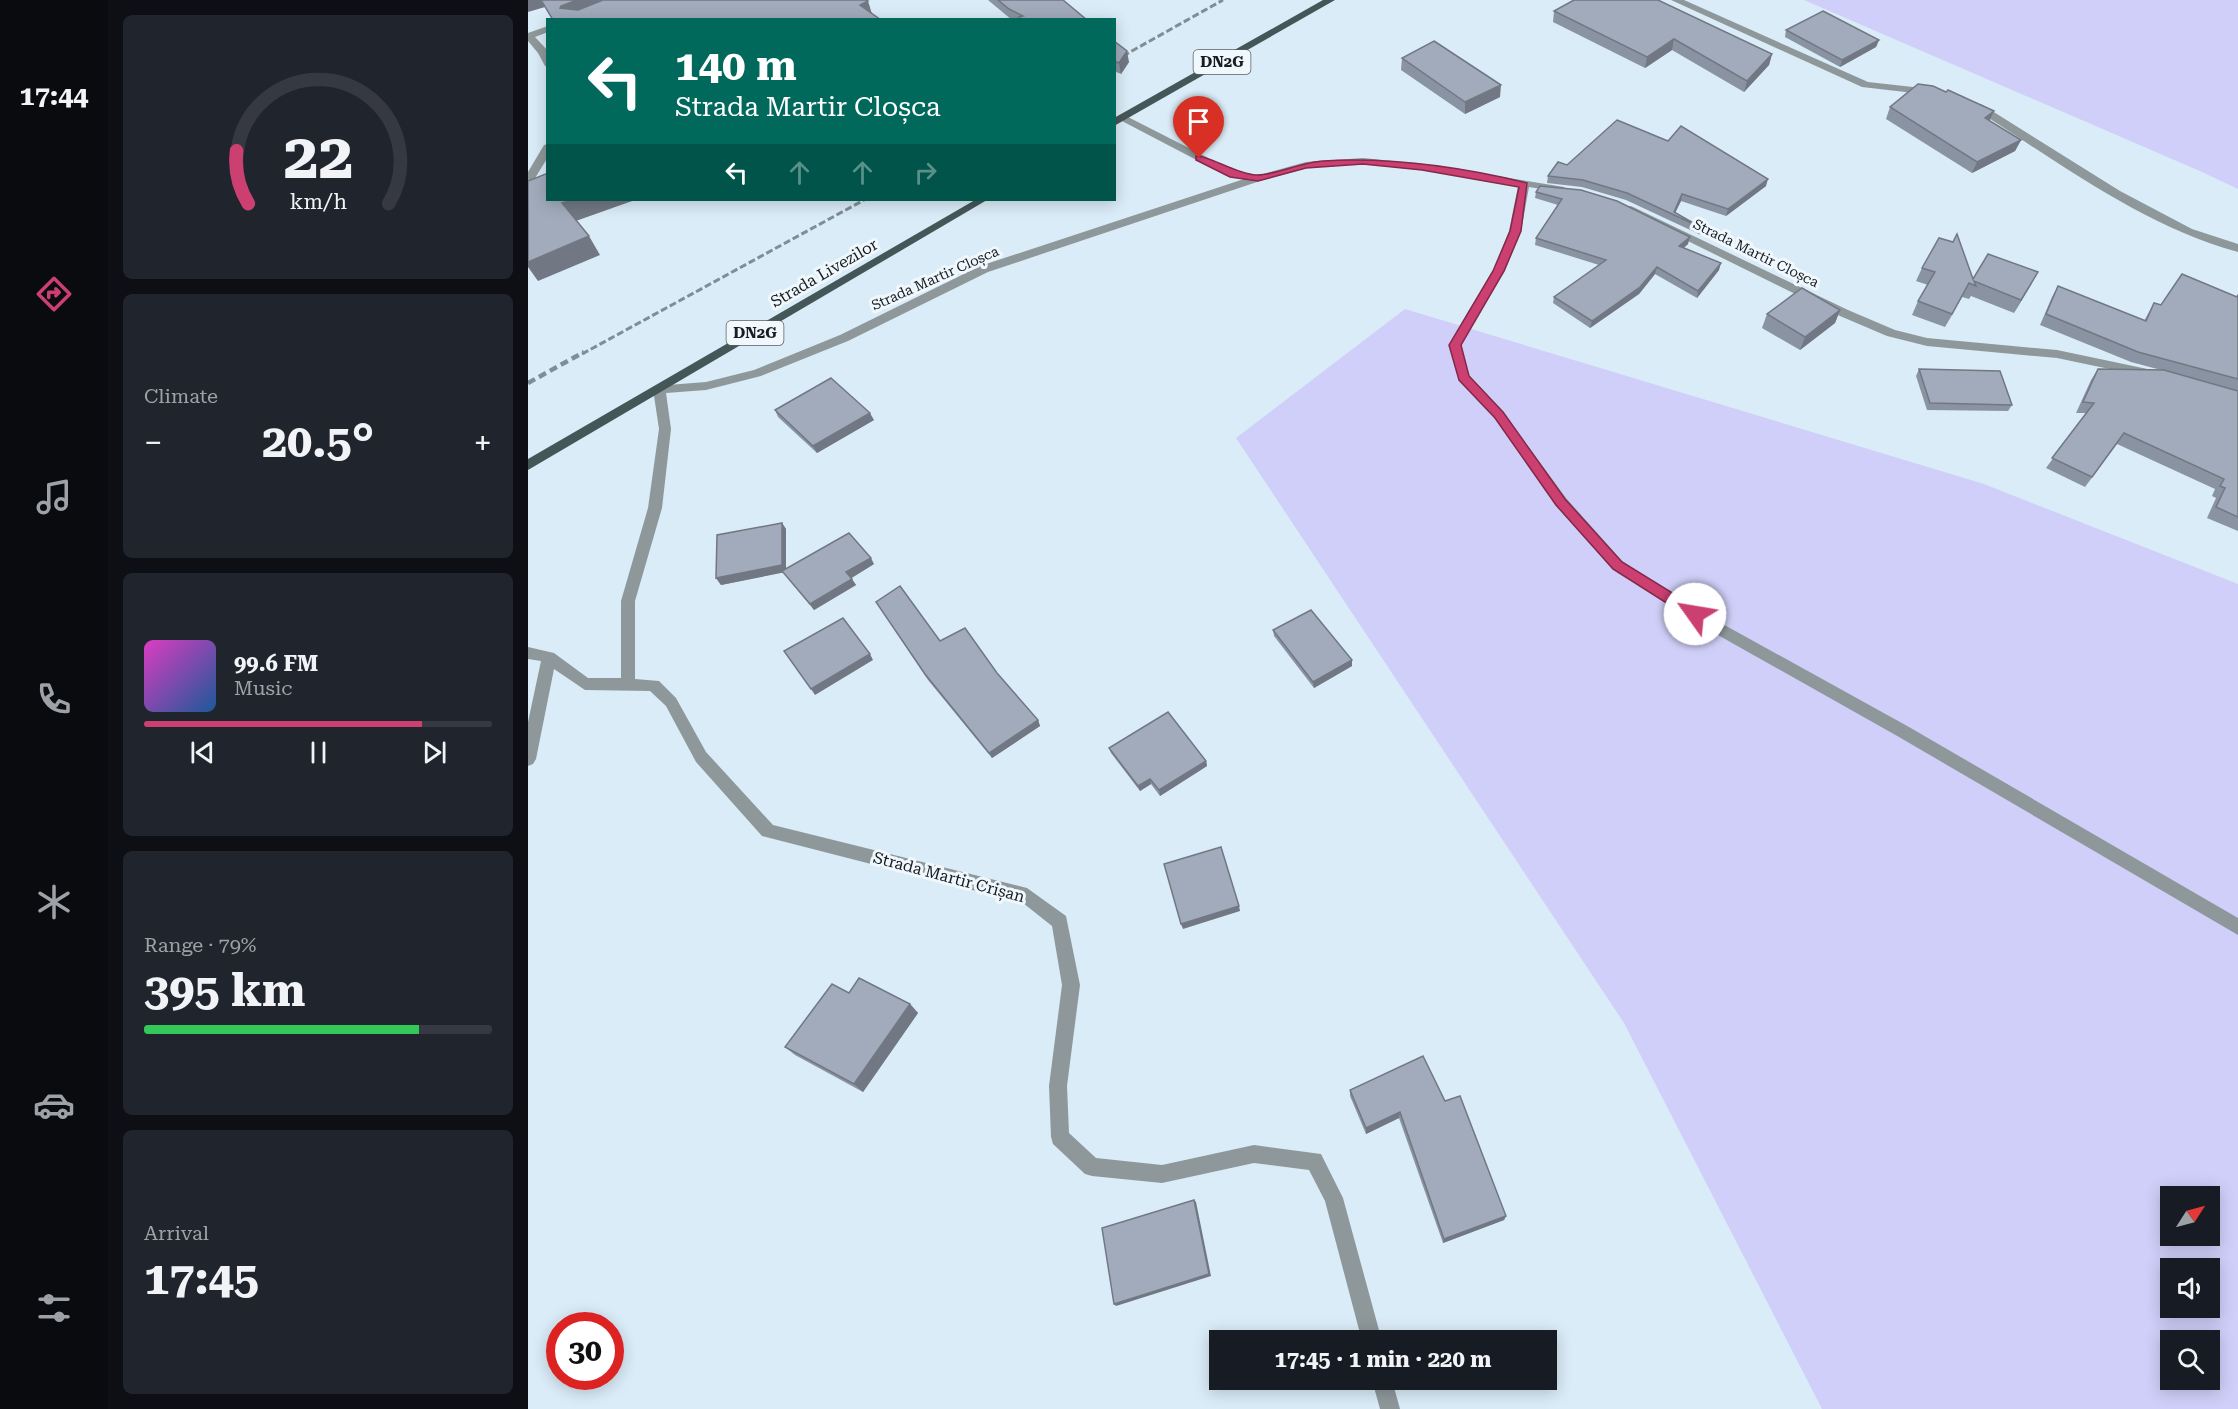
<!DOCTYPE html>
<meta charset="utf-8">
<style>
:root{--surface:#171b24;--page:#20242c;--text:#f1f3f6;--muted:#9ea1a6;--line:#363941;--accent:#cb3f71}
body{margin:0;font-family:"Roboto Serif",serif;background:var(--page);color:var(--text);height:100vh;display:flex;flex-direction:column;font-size:22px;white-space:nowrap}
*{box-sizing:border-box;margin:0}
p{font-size:20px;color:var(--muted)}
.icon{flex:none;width:33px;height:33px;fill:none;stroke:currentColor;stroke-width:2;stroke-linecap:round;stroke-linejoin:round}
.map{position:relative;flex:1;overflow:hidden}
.details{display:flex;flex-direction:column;gap:15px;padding:15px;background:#0d0f14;width:420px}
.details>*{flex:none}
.guide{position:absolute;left:18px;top:18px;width:570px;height:183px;border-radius:0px;box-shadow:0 3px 15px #0003;background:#00695c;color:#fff;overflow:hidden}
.needle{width:39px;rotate:54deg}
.fabs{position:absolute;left:1632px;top:1186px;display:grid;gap:12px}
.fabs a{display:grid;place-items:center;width:60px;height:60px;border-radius:0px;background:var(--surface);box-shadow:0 3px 15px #0003;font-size:30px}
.speed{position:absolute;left:18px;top:1312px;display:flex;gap:12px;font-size:30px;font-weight:700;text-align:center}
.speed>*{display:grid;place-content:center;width:78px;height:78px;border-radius:50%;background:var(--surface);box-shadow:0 3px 15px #0003;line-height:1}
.speed .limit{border:9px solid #d22;background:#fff;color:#111}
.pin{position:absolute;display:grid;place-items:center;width:51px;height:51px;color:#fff;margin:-62px -26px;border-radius:50% 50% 50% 0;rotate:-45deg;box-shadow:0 0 6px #0007}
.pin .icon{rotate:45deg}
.me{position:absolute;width:66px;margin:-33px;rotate:302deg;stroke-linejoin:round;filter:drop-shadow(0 0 4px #0008)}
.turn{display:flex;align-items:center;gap:21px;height:126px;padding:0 30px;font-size:27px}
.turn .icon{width:78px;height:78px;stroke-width:2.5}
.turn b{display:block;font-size:42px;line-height:51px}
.lanes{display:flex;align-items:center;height:57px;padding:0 30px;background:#0003;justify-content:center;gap:30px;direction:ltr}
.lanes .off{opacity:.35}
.big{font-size:45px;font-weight:700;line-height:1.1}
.details .widget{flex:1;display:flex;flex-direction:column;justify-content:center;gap:9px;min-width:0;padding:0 21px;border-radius:9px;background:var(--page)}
.details .dial{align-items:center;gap:0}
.dial svg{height:156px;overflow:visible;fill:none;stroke:var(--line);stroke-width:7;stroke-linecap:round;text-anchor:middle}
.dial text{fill:var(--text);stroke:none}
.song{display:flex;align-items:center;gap:18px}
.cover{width:72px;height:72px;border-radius:9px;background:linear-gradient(135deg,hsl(310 70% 55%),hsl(210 70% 35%))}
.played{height:6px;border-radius:3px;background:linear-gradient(90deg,var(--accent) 80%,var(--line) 80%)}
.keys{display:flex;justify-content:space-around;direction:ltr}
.heat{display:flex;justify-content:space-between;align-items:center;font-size:33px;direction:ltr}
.charge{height:9px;border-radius:4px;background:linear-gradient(90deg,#34c759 79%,var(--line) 0)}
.trip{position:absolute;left:681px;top:1330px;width:348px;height:60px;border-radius:0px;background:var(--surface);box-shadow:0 3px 15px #0003;font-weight:700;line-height:60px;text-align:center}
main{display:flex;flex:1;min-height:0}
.menu{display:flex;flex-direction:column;width:108px;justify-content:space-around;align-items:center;background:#090b0e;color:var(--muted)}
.menu .icon{width:42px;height:42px}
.menu .active{color:var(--accent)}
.menu b{font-size:27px;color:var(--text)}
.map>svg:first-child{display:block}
</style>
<main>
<nav class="menu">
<b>17:44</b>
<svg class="icon active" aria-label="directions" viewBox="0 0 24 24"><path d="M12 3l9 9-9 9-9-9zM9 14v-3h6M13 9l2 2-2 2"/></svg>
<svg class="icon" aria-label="music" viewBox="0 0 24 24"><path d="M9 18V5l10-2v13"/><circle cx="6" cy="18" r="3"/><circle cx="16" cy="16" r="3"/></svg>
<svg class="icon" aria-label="phone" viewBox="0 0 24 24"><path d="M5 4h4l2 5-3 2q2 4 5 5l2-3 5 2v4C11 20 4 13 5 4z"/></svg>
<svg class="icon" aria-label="climate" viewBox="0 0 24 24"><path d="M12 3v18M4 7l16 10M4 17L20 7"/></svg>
<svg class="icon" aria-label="car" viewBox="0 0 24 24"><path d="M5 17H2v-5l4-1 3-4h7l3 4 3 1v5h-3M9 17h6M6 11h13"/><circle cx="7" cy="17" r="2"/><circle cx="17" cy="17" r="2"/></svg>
<svg class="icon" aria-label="filters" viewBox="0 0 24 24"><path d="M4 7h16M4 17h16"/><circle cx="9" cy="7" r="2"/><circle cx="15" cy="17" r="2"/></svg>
</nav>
<section class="details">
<div class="widget dial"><svg viewBox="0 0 100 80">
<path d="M14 69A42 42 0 1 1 86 69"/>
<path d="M14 69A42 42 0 0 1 8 42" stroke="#cb3f71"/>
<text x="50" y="56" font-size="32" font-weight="700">22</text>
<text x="50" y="72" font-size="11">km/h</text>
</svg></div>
<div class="widget"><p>Climate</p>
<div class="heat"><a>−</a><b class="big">20.5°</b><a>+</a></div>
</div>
<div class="widget">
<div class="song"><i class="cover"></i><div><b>99.6 FM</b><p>Music</p></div></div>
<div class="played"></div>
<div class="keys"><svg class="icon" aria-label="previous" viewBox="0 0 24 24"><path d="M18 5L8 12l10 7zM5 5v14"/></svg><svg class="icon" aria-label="pause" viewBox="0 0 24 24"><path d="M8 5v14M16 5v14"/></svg><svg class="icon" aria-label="next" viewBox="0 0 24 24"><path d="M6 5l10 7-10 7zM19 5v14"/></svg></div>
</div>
<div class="widget"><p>Range · 79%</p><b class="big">395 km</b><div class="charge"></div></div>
<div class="widget"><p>Arrival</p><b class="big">17:45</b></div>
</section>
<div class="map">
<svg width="1710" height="1409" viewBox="0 0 1710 1409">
<rect width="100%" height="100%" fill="#daecf8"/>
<!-- green -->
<g fill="#d0cff9" fill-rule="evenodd">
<polygon points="1276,0 1710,0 1710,189 1674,172"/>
<path d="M877,309L1456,484L1710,584V1409H1294L1096,1023L708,438ZM1642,1197H1682V1236H1642ZM1642,1269H1682V1308H1642ZM1642,1341H1682V1380H1642Z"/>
</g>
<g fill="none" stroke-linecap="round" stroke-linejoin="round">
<!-- minor -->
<g fill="#8e989a" fill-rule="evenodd">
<polygon points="1143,0 1156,0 1340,82 1403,89 1408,92 1403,95 1334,87"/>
<polygon points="20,26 20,32 7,37 20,51 20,67 17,66 10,53 0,41 0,33"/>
<path d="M1445,104H1453L1592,191L1664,229L1710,244V252C1614,226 1529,161 1445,108Z"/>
<polygon points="596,115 708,172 731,175 778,162 835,158 894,164 1036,187 1037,189 1032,192 1001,187 993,231 977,271 933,345 941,375 975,412 1038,498 1095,562 1191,622 1381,727 1710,918 1710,935 1371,737 1181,630 1085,570 1028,506 967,418 931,380 921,345 965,271 981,231 990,186 894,170 835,164 779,168 732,181 460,272 320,341 233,376 178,390 138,393 143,429 134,508 107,601 107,679 131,681 148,698 178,752 245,825 499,888 538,916 552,985 539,1086 541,1133 568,1158 634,1165 726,1145 793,1154 815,1198 854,1341 834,1341 797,1201 781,1170 726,1163 634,1183 564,1176 557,1174 525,1144 523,1137 521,1086 534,985 524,926 495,903 234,836 168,762 138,706 122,691 57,690 26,669 8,759 5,764 0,766 0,722 13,661 0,659 0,647 26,653 60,678 93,678 93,601 120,508 131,429 125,389 127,386 178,382 226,370 312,335 452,266 716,179 701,177 592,120 592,116"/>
<polygon points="20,144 20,157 4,183 0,184 0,172 16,145"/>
<polygon points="1103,206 1320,310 1367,330 1399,338 1529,350 1629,371 1635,375 1629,379 1529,358 1399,346 1359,336 1312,316 1099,211 1099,207"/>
<polygon points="844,1380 864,1380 872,1409 852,1409"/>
</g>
<!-- major -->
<g fill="#455659" fill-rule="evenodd">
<polygon points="795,0 807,0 586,126 586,118"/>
<polygon points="447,200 459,200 0,470 0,459"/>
</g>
<!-- rail-far1 -->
<g stroke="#808d95" stroke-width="3" stroke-dasharray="7 3" stroke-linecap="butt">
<polyline points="586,61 695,0"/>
<polyline points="54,354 336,200"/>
</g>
<!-- rail -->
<polyline stroke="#808d95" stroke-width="4.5" stroke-dasharray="8 4.5" stroke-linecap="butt" points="0,383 56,352"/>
</g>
<!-- wall -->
<g fill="#8a93a1">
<polygon points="460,0 535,0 559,20 484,20"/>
<polygon points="1026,11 1244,54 1241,65 1216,92 1144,50 1117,68 1025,22"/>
<polygon points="1258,30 1351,40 1348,47 1312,67 1257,37"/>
<polygon points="586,41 601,62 593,74 586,71"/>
<polygon points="874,58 972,97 937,114 873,70"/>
<polygon points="1362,107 1462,121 1493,140 1487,151 1444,173 1358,119"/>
<polygon points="1039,165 1238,186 1198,216 1153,201 1147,213 1174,228 1173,235 1098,200 1054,187 1019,183 1020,176"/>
<polygon points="1012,186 1160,244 1156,248 1191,270 1169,298 1127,274 1111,294 1062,328 1025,303 1026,297 1071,265 1007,245 1008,238 1030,205 1007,198 1008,192"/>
<polygon points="1394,268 1445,279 1510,272 1486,313 1443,296 1441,299 1434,297 1417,327 1384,315 1390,301 1400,285 1388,281"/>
<polygon points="1530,286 1616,321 1626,303 1633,305 1708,297 1710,294 1710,531 1679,518 1688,498 1684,496 1687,489 1589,444 1557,487 1518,468 1558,413 1548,413 1563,380 1570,369 1633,370 1603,362 1512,325 1524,297"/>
<polygon points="1312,310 1307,323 1272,350 1234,328 1239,314"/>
<polygon points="1391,369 1484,405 1480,411 1399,410 1388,376"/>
<polygon points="247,410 346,420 289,453 250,417"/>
<polygon points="254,523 258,529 258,569 346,564 323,578 328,585 286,610 255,572 193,585 188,578"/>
<polygon points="348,602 412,641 469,673 510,720 512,726 464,758 400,680"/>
<polygon points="745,630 824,666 786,688 746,636"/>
<polygon points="581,748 678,761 679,766 632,796 623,784 612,791 583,753"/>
<polygon points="382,1004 390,1013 335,1092 267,1055 257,1047"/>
<polygon points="822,1090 917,1101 978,1216 976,1220 915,1243 871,1118 838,1134 822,1096"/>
</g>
<!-- shaded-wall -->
<g fill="#717883">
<polygon points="0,0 13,0 17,7 0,12"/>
<polygon points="49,0 91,0 40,18 32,8 33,6"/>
<polygon points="340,1 344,14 332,5"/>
<polygon points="1146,39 1144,50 1117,68 1119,57"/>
<polygon points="1351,40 1348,47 1312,67 1314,60"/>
<polygon points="599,51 601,62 593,74 591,63"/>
<polygon points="1244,54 1241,65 1216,92 1219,81"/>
<polygon points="973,85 972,97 937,114 937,102"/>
<polygon points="1466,111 1461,122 1457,118"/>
<polygon points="1493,140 1487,151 1444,173 1449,162"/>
<polygon points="1240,179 1238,186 1198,216 1200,209"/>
<polygon points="1154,194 1153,201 1146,215 1146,212"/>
<polygon points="44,200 107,200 45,222 34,203"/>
<polygon points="61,236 72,255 10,281 0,267 0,262"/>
<polygon points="1162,237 1160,244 1149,253 1151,246"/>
<polygon points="1193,263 1191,270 1169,298 1170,291"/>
<polygon points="1129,267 1127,274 1111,294 1062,328 1064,321"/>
<polygon points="1510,272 1503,285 1486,313 1493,300"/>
<polygon points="1441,283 1434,297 1417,327 1424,314"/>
<polygon points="1312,310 1307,323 1272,350 1277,337"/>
<polygon points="342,413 346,420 289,453 285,446"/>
<polygon points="254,523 258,529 258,572 193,585 188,578"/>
<polygon points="343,558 346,564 322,579 318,572"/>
<polygon points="324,579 328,585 286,610 282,604"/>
<polygon points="342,654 345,660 287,695 283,689"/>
<polygon points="824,660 824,666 786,688 785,682"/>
<polygon points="510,720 512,726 464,758 461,753"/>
<polygon points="678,761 679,766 632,796 631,790"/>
<polygon points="622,779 623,784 612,791 610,786"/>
<polygon points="711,906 712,911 655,929 653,924"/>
<polygon points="382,1004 390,1013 335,1092 326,1084"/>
<polygon points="872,1112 871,1118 838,1134 838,1128"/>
<polygon points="666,1200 668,1202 683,1276 588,1306 586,1304"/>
<polygon points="978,1216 976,1220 915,1243 916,1239"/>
</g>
<!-- building -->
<g fill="#a1abbb" stroke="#717883" stroke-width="1.5">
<polygon points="13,0 49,0 33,6 32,8 50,10 75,0 338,0 340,1 332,5 353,20 25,20"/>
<polygon points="470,0 535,0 559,20 494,20 491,17 495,16 481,9"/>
<polygon points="1046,0 1130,0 1244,54 1219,81 1146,39 1119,57 1026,11"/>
<polygon points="1295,11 1351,40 1314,60 1258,30"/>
<polygon points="586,41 599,51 591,63 586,61"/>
<polygon points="906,41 973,85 937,102 874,58"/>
<polygon points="1390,84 1405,86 1418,92 1420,90 1466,111 1457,118 1493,140 1449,162 1362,107"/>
<polygon points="1089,120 1140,141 1153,126 1240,179 1200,209 1154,194 1146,212 1174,228 1099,193 1055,180 1020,176 1030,162 1039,165"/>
<polygon points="20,173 20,200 44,200 34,203 61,236 0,262 0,181"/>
<polygon points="1012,186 1053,190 1089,201 1162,237 1151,246 1193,263 1170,291 1129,267 1112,287 1064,321 1026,297 1078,260 1008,238 1034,199 1008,192"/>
<polygon points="1429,234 1445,279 1460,254 1510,272 1493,300 1446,281 1448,286 1441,283 1424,314 1390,301 1407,272 1394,268 1411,238 1425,242"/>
<polygon points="1654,274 1709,297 1710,295 1710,379 1610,352 1518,314 1530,286 1618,321 1626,303 1633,305"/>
<polygon points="1274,288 1312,310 1277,337 1239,314"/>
<polygon points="1391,369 1472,371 1484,405 1402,403"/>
<polygon points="1570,369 1636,370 1710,391 1710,517 1688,507 1697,488 1692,486 1696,479 1596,433 1564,477 1524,458 1566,403 1555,402"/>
<polygon points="303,378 342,413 285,446 247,410"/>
<polygon points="254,523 254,565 188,578 189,535"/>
<polygon points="321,533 343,558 318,572 324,579 282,604 254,571"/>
<polygon points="372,586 412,641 437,628 469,673 510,720 461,753 397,674 348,602"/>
<polygon points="783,610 824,660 785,682 745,630"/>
<polygon points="315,618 342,654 283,689 256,651"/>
<polygon points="640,712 678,761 631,790 622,779 610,786 581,748"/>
<polygon points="693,847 711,906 653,924 636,864"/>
<polygon points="331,978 382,1004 326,1084 257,1047 304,984 321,993"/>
<polygon points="895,1056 917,1101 932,1096 978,1216 916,1239 872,1112 838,1128 822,1090"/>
<polygon points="666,1200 681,1274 586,1304 574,1228"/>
</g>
<!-- route -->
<path fill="#cb3f71" stroke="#842949" stroke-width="1.5" d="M668,156C680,155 708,174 728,175C745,176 773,162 795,161C863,157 933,167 999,183L993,231L976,271L933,345L941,376L975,412L1037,499L1094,562L1172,610L1173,614L1172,618H1162L1085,569L1028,505L967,418L931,380L921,345L965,271L982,231L991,187L894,170L835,164L778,168L730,181L702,177L668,160Z"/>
<g text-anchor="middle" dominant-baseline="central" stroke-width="6" stroke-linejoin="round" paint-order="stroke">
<!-- far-street labels -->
<g font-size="14" fill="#171d21" stroke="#f0f8fd">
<text transform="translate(1228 253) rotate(26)">Strada Martir Cloșca</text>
<text transform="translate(407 278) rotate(-24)">Strada Martir Cloșca</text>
</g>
<!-- shield labels -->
<g fill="#f0f8fd" stroke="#585f63" stroke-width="1.5">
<rect x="665.5" y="50" width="57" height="24" rx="4.5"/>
<rect x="198.5" y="321" width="57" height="24" rx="4.5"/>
</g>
<g font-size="15" font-weight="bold" fill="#171d21">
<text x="694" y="62">DN2G</text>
<text x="227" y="333">DN2G</text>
</g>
<!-- street labels -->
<g font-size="16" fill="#171d21" stroke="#f0f8fd">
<text transform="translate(296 273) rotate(-30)">Strada Livezilor</text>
<text transform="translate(421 877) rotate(15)">Strada Martir Crișan</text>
</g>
</g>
</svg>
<div class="fabs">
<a><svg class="needle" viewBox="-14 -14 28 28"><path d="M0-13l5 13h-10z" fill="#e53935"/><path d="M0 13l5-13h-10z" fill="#9ea1a6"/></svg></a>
<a><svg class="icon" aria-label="sound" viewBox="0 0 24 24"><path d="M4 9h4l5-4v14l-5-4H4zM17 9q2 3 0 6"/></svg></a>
<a><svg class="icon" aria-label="search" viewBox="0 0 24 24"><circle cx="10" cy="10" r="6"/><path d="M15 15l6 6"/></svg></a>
</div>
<div class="speed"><div class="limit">30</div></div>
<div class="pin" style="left:671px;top:158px;background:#d93025"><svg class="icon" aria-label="arrive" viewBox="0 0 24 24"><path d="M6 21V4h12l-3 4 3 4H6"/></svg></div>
<svg class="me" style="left:1167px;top:614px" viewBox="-20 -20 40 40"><circle r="19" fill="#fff"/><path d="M0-13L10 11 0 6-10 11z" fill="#cb3f71"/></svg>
<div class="trip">17:45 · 1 min · 220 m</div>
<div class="guide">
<div class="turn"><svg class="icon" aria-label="left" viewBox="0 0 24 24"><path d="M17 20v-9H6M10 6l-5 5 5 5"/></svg><div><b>140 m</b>Strada Martir Cloșca</div></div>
<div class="lanes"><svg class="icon" aria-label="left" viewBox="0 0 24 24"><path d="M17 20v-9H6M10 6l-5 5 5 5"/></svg><svg class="icon off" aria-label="ahead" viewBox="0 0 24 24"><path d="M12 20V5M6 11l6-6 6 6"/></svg><svg class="icon off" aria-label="ahead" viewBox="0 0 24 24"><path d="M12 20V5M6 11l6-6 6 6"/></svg><svg class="icon off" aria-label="right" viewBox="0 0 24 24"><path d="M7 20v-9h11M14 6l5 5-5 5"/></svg></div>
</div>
</div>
</main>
